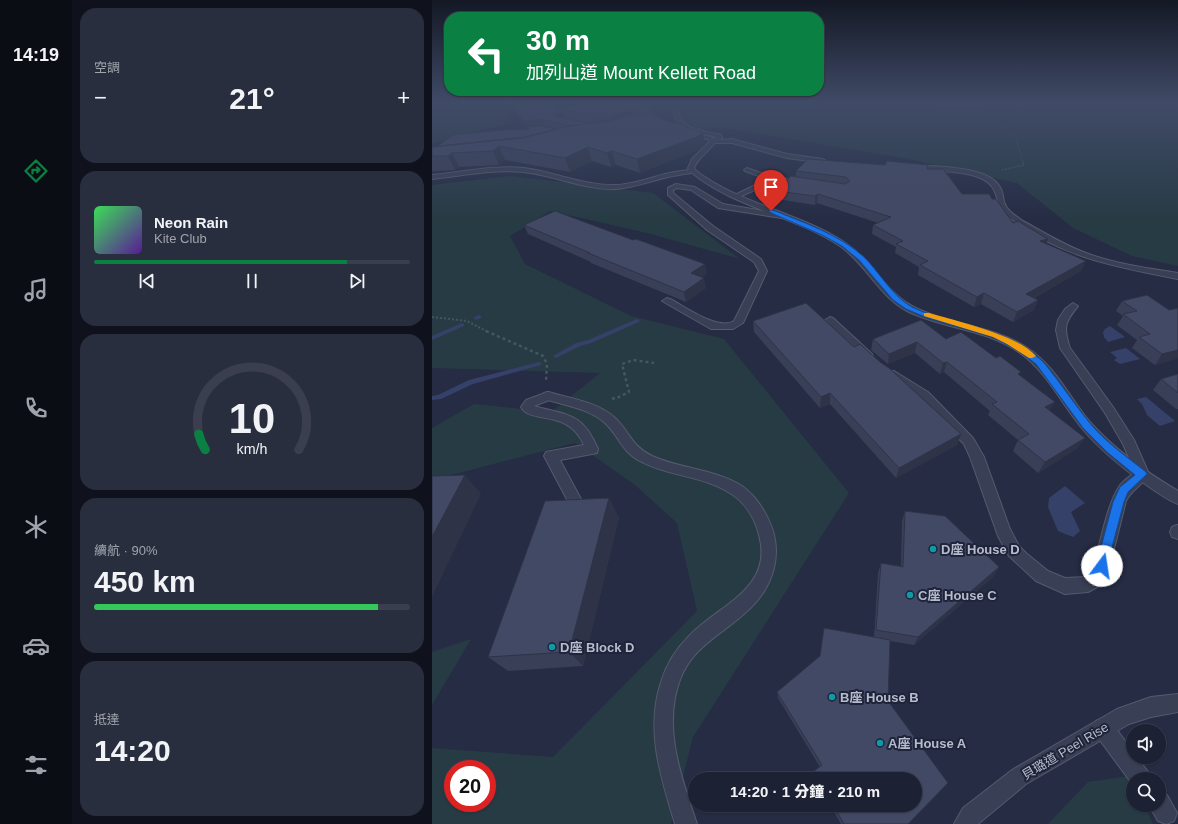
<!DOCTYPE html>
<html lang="zh-TW">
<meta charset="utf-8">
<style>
:root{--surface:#1c2133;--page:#292e3f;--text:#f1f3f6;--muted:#a0a3ac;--line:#3a3e4e;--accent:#0b8043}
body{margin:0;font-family:Helvetica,"Noto Sans TC",sans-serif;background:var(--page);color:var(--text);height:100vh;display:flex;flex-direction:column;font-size:15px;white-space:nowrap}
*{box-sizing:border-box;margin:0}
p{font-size:13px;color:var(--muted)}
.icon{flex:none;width:22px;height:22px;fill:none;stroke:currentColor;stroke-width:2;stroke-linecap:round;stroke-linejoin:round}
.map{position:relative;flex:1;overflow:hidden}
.side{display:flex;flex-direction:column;gap:8px;padding:8px;background:#0f121c;width:360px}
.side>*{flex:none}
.banner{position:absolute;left:12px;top:12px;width:380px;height:84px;border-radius:16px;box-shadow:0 1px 3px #0004,0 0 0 1px var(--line);background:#0b8043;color:#fff;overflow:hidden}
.tools{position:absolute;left:694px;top:724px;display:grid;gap:8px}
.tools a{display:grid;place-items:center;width:40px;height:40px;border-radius:50%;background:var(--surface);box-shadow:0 1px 3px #0004,0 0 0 1px var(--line);font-size:20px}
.speed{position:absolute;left:12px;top:760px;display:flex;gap:8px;font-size:20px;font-weight:700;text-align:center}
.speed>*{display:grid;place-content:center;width:52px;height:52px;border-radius:50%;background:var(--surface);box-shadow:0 1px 3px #0004,0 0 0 1px var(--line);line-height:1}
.speed .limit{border:6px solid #d22;background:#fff;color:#111}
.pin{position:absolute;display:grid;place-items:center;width:34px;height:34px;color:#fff;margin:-41px -17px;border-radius:50% 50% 50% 0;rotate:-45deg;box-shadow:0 0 4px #0007}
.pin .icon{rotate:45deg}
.me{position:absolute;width:44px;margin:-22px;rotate:14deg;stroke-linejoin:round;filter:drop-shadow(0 0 3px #0008)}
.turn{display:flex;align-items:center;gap:14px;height:84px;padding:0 16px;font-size:18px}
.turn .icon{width:52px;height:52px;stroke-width:2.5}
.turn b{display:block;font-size:28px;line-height:34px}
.big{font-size:30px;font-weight:800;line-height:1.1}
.side .card{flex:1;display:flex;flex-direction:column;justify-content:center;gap:6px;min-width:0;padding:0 14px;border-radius:16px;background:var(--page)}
.side .dial{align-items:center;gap:0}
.dial svg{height:104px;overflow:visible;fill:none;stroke:var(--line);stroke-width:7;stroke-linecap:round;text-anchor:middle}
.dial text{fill:var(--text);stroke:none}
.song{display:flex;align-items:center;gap:12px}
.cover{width:48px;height:48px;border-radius:6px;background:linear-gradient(135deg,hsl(130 70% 55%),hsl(270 70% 35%))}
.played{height:4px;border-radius:2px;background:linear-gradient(90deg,var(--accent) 80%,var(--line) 80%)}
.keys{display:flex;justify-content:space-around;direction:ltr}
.heat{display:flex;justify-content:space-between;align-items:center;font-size:22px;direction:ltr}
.charge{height:6px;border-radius:3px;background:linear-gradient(90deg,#34c759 90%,var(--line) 0)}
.trip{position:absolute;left:256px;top:772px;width:234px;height:40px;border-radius:20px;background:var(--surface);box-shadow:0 1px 3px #0004,0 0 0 1px var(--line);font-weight:800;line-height:40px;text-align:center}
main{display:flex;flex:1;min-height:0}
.tab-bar{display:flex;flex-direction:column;width:72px;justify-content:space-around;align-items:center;background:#0b0d14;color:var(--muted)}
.tab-bar .icon{width:28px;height:28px}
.tab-bar .current{color:var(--accent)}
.tab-bar b{font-size:18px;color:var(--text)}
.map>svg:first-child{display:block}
</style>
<main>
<nav class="tab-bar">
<b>14:19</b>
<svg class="icon current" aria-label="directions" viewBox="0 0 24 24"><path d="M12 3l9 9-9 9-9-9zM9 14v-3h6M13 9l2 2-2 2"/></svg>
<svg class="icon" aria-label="music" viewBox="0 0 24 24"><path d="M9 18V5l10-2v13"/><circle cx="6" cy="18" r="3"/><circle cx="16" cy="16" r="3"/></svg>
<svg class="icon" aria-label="phone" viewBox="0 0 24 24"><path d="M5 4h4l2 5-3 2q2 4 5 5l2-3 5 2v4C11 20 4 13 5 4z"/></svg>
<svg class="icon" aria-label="climate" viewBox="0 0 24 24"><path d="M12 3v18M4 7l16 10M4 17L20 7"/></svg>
<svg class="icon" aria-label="car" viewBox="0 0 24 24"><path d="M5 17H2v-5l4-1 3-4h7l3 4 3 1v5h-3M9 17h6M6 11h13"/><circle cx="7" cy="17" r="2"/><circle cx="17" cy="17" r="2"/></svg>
<svg class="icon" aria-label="filters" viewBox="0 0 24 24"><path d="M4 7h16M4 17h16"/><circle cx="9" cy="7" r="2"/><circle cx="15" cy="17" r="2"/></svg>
</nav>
<section class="side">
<div class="card"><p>空調</p>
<div class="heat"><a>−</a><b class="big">21°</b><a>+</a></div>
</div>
<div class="card">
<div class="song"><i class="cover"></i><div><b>Neon Rain</b><p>Kite Club</p></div></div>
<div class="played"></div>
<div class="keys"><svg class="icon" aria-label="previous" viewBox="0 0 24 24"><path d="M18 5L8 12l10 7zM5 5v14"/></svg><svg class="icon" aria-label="pause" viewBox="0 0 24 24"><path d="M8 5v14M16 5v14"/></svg><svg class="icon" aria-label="next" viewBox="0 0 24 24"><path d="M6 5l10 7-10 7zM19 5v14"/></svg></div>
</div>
<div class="card dial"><svg viewBox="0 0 100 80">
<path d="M14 69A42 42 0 1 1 86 69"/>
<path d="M14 69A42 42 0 0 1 9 57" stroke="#0b8043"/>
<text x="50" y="56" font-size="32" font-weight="700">10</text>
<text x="50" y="72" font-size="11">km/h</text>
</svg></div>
<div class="card"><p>續航 · 90%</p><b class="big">450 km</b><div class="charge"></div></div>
<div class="card"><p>抵達</p><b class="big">14:20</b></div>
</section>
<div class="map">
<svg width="746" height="824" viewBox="0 0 746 824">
<rect width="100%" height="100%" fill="#252c44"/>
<!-- green -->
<g fill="#273b45" fill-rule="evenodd">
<polygon points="0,104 74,104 78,113 73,124 0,144"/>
<polygon points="266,104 746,104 746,266 700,256 641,228 585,183 477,159 288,127 260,131 245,111"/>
<path d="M78,176L221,193L308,259L215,233L118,211L78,236L93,264L199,316L292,339L417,493L261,737L239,824H0V748L121,757L265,611L245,523L203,485L143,443L0,480V428L42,404L119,412L168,373L0,368V185ZM21,769H55V803H21Z"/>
<polygon points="39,639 0,705 0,652"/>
<polygon points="697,776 701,784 701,805 712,805 721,824 616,824 656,782"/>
</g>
<!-- water -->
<g fill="#36416a">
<polygon points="678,326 693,337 676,342 672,337 671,332 673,329"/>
<polygon points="694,348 708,359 688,364 682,360 685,358 678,352"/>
<polygon points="714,397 743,421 728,426 715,415 710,404 705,399"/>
<polygon points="633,486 653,503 639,512 648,531 641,537 626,531 616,507 617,498"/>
</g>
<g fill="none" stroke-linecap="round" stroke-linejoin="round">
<!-- stream -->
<g fill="#36416a" fill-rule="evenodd">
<polygon points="47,315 49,316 49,318 44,320 41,318"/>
<polygon points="205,319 208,321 207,322 159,343 148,346 124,358 121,356 144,343 156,340"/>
<polygon points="30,323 32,324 32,326 0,340 0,336"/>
<polygon points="107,362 110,364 109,365 41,384 9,399 0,400 0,396 6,395 37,380"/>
</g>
<defs>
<g id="service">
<polygon points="189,104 215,105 218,109 211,113 209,112 213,107 191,105"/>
<path d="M245,104H250L246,107C245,131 271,130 289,135L290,138L288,140L300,139L355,154L391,159L394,161L391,163L355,158L300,143H279V141L284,137C265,131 240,133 242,106Z"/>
<path d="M479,165C502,167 555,165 568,187C571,192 571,197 572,202C575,211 584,216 591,221C611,232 632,245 654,253C683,264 715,268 746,273V279C685,267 630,258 578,218C558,203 572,187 546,177C524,169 500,173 477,168L476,167Z"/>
<polygon points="315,168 335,175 370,182 373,184 370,186 343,181 307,197 303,197 303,195 335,179 313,171 312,170"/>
<path d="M244,184L263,187L291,204L350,214L354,216L350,218L286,208L259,190L245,188L241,190V193L281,226L329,259L335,271L311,323L301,329H279L230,301L235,298L238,299C254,307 286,331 302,321L327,271L322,262L275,230L236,195V188Z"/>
<path d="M641,303L646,306C633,322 631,327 638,348L681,407L702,440L717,474C711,485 699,490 694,501L676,573L669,585L656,592L633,594L604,581L577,556L566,536L538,457L532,444L488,398L454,377L452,374L454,371H462L496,392L541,438L552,457L578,529L587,546L595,554L616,571L633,578L654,577L661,570C667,548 675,504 687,487C690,481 698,477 703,472L691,444L673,413L628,348L624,330L626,320L633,309Z"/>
<polygon points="398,317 401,318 440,354 441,356 440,358 432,358 395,322 393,320"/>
<path d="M116,392L120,393L122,396L120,399L102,406C137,416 150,412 166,449L165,453L160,454L128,460L151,503L149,507L144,509L139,507L112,456L114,452L119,451L152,445C136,408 99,425 89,407L94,400Z"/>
<polygon points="745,525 746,525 746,539 740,537 738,532 740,527"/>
<polygon points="671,718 678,721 701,751 701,757 705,757 716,772 719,779 701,779 701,785 664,735 661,728 664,721"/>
<polygon points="727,792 735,795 745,813 742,821 734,824 726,821 717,805 727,805"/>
</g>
<g id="minor">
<path d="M162,104C185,104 218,109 236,124L231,125L213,114Z"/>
<path d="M255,131L279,137L284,141C278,151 266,157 262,168L264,171L263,172C254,174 245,175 236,177C219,181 201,188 183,189C153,190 121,175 91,172C61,169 29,176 0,179V175C30,172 62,165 92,168C122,172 151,185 182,185C199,185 217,178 233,174C241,172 249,171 257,170L256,168L260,159L278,141L275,139L253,134V132Z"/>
<path d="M116,392C137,398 165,402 182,417C197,430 199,446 220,456C249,469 283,469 310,486C324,496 334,512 340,528C351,560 338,592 313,613C289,635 260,647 248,680C230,728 250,779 265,824H243C229,778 213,730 229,682C234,665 244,649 257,636C286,605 342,589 327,535C323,519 314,504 301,495C274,476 239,477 210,462C190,453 188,437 173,423C158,409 132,405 112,399L110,396L112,393Z"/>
<polygon points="746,694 746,712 719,717 697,724 594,784 546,824 522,824 531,808 580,770 685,709 719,697"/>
</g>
<path id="tertiary" d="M259,170H263C307,204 366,212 412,242C439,259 452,291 480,306C516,325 559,325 594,347C623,365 637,397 658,422C683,450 714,472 746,491V504C737,501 728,494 720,489C691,469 662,446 642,418C625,395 612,370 588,353C555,329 511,329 475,311C447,296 434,264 408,246C361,215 302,208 259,172Z"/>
</defs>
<!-- service casing -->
<use href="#service" stroke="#555a6e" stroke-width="2"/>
<!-- minor casing -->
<use href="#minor" stroke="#555a6e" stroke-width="2"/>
<!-- tertiary casing -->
<use href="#tertiary" stroke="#555a6e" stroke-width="2"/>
<!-- path-far3 -->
<polyline stroke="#42575f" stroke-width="1" stroke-dasharray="1.5 1.5" stroke-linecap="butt" points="505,104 551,112 584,138 591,162"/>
<!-- path-far2 -->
<polyline stroke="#42575f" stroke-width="1.5" stroke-dasharray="1.5 1.5" stroke-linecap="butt" points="570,170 592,165 591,161"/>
<!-- path-far1 -->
<polyline stroke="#42575f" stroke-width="2" stroke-dasharray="2 2" stroke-linecap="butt" points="0,317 35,321 56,332"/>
<!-- path -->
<g stroke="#42575f" stroke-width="2.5" stroke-dasharray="3 3" stroke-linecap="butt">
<polyline points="54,331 111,356 115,364 114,381"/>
<polyline points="180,398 183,399 197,392 190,364 201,360 222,363"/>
</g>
<!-- service -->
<use href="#service" fill="#393f54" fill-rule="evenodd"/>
<!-- minor -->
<use href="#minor" fill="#393f54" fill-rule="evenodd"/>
<!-- tertiary -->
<use href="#tertiary" fill="#393f54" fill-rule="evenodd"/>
</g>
<!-- wall -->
<g fill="#393f57">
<polygon points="80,104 121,104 127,111 129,118 133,119 130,109 196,115 271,132 273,145 268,149 208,173 184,165 179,167 160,161 138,172 73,160 67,165 27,167 23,170 0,171 0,147 6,147 96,129 96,128 94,128"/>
<polygon points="495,169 530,194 560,199 581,223 616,239 614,244 649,271 602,298 606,300 602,310 581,322 549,304 542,307 486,275 487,267 463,253 464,247 440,234 441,225 446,223 385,203 383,205 345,199 344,191 364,177 364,171"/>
<polygon points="92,225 275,274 270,277 274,288 254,302 159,263 159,262 96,234"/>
<polygon points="715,295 746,358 723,365 700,348 705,340 685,325 691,316 684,311 690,301"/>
<polygon points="321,321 448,362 529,434 525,445 464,478 398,404 388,408 322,332"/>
<polygon points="441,339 514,339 588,376 618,411 646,448 606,473 581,451 586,440 556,415 558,411 512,372 508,374 483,353 456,364 439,350"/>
<polygon points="746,374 746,409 744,409 721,390 729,379"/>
<polygon points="473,511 513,516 567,567 561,577 482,645 458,641 456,701 516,783 476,824 409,824 398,805 483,805 483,779 382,779 381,777 381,772 388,767 346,698 345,692 388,656 392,628 442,637 446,573 449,563 469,566 470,521"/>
<polygon points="187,517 151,666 76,671 56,657"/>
</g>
<!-- shaded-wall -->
<g fill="#2e3347">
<polygon points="127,111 129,119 126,121 123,114"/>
<polygon points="195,111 198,122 180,128 178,117"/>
<polygon points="110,119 112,127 94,128 91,121"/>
<polygon points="125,129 128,136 67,146 73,160 67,165 61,151 65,148 10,154 6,146"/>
<polygon points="271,132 273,145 268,149 208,173 205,159"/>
<polygon points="156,147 160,161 138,172 133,158"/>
<polygon points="180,151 184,165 179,167 175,153"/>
<polygon points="20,153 27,167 23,170 16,156"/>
<polygon points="386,194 385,203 383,205 383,196"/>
<polygon points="616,239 612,249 608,241"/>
<polygon points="654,261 649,271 590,304 594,294"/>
<polygon points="273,264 275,274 261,283 259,273"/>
<polygon points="272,278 274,288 254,302 252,292"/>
<polygon points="552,293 549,304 542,307 545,297"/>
<polygon points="606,300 602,310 581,322 585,312"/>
<polygon points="485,342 483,353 456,364 457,354"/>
<polygon points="746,350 746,358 723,365 730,354"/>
<polygon points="515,362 512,372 508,374 511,363"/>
<polygon points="398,393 398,404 388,408 389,397"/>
<polygon points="623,402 617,412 613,407"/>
<polygon points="529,434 525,445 464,478 467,468"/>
<polygon points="653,438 646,448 606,473 613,462"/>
<polygon points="33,475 49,494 0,597 0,537"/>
<polygon points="177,498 187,517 151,666 137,652"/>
<polygon points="567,567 561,577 482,645 486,637"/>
</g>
<!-- building -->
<g fill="#424965" stroke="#2e3347">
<polygon points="81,104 121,104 127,111 123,114 124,117 160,124 138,126 110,119 91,121"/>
<polygon points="144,104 150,104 195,111 178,117 130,109"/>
<polygon points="208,112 271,132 267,136 205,159 180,151 175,153 156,147 133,158 67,146 61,151 20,153 16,156 0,156 0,147 90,138 138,126 178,121"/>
<polygon points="109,126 125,129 92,137 6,146 21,135 71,130 97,129 95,127"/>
<polygon points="376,159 453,165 455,161 496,165 495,169 511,169 530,194 557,194 560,199 564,199 581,223 586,221 616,239 608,241 654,261 594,294 606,300 585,312 552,293 545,297 488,265 496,261 464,244 471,241 441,225 459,217 386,194 383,196 344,191 359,176 413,184 418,181 414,177 364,171"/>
<polygon points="123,211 201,240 204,239 273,264 259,273 272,278 252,292 156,253 158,253 92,225"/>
<polygon points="715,295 737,310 746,308 746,350 730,354 707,337 718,334 691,314 705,311 690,301"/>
<polygon points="374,303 422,347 428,344 448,362 457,368 529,434 467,468 398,393 389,397 321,321"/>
<polygon points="489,320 514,339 529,332 564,358 568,356 589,372 586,374 623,402 613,407 653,438 613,462 586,440 597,434 560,404 565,402 515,362 511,363 485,342 457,354 441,339"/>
<polygon points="746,374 746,393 729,379"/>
<polygon points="33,475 0,537 0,476"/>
<polygon points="177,498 137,652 56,657 113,501"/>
<polygon points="473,511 513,516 567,567 486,637 444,630 449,563 471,567"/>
<polygon points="392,628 458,640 456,701 516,783 476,824 412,824 401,805 483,805 483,779 385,779 381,772 390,765 345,692 388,656"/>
</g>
<!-- sky -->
<linearGradient id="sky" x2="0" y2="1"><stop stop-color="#141825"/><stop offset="0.47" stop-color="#404b67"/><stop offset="1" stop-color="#404b67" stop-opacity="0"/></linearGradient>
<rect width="746" height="219" fill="url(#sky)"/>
<!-- route -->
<path fill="#1a73e8" stroke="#114b97" d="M337,210H341C372,223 407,234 432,257C448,273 460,296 480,307C524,328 568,325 608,359C614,364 619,372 624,378C635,393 645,407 657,422C672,441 694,456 714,472L715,474L696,492L692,502L674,570L670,571L666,570L664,566L681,502L688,487L703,475L675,452L651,428L604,364L587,351L561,337L493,317L474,309L461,300L427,260L410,246L390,235L337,212Z"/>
<!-- slow -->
<path fill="#f59e0b" d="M492,313H497C524,321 586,335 604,356L600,358H597L575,344L561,337L492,316Z"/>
<!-- markers -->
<g fill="#0f9aa8" stroke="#1e2439" stroke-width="1.5">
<circle cx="501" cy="549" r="4"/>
<circle cx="478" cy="595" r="4"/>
<circle cx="120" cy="647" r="4"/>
<circle cx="400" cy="697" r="4"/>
<circle cx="448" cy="743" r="4"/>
</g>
<g text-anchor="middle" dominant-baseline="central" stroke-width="4" stroke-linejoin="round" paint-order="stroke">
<!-- near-poi labels -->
<g font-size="13" font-weight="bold" fill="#b7bbcd" stroke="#1e2439" text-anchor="start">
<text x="509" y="549">D座 House D</text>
<text x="486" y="595">C座 House C</text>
<text x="128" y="647">D座 Block D</text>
<text x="408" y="697">B座 House B</text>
<text x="456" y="743">A座 House A</text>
</g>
<!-- near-street labels -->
<g font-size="13" fill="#b7bbcd" stroke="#1e2439">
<text transform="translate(633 751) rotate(-31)">貝璐道 Peel Rise</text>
</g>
</g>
</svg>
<div class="tools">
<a><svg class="icon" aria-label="sound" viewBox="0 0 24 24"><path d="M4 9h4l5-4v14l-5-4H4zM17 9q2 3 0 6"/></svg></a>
<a><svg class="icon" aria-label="search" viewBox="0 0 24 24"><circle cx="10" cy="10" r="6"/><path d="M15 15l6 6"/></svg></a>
</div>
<div class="speed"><div class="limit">20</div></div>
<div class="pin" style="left:339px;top:211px;background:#d93025"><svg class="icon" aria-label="arrive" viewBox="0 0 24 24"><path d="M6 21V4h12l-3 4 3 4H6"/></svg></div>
<svg class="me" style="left:670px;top:566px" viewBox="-20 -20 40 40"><circle r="19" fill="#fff"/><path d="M0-13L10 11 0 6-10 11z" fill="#1a73e8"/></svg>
<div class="trip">14:20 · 1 分鐘 · 210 m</div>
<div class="banner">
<div class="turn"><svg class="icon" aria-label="left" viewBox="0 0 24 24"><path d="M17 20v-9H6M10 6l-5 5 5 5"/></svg><div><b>30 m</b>加列山道 Mount Kellett Road</div></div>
</div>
</div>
</main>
